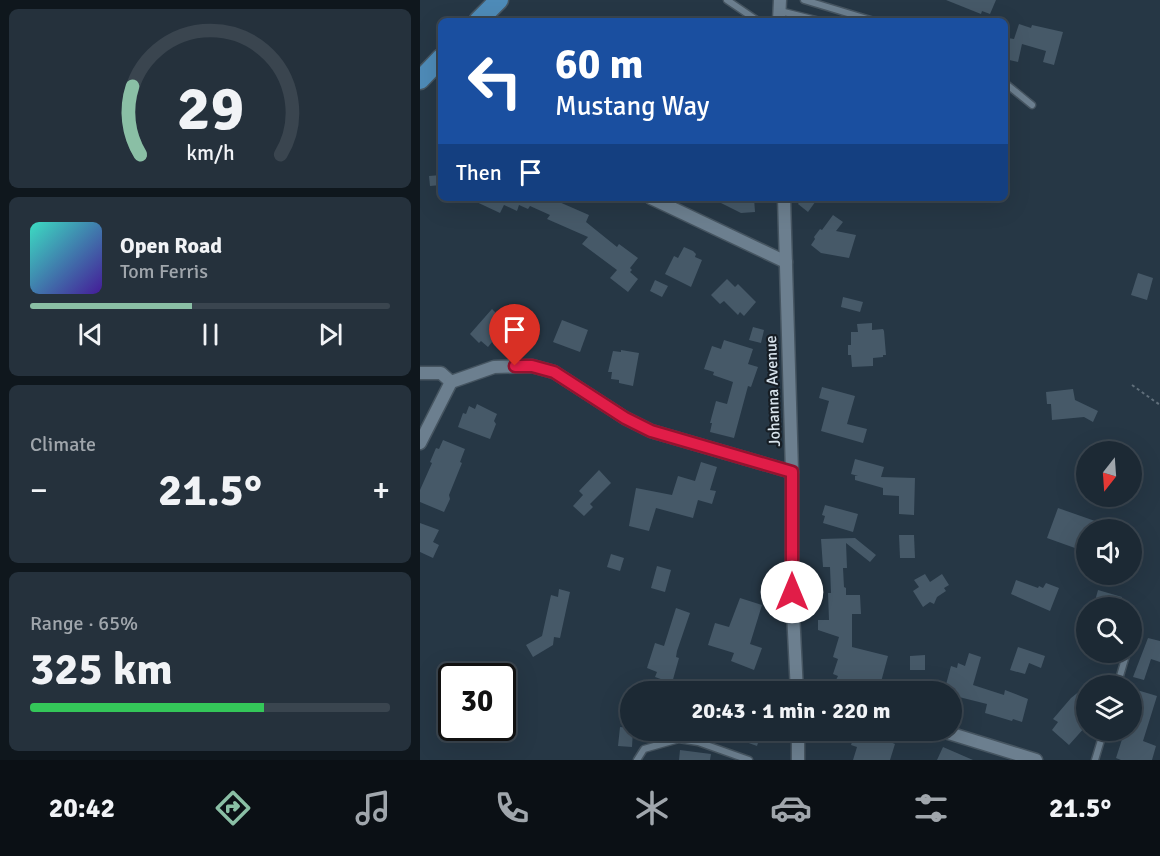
<!DOCTYPE html>
<meta charset="utf-8">
<style>
:root{--surface:#1c2934;--page:#25313c;--text:#f1f3f6;--muted:#a0a6ac;--line:#3a454f;--accent:#8abfa5}
body{margin:0;font-family:Signika,sans-serif;background:var(--page);color:var(--text);height:100vh;display:flex;flex-direction:column;font-size:22px;white-space:nowrap}
*{box-sizing:border-box;margin:0}
p{font-size:20px;color:var(--muted)}
.icon{flex:none;width:33px;height:33px;fill:none;stroke:currentColor;stroke-width:2;stroke-linecap:round;stroke-linejoin:round}
.map{position:relative;flex:1;overflow:hidden}
.panel{display:flex;flex-direction:column;gap:9px;padding:9px;background:#0f171d;width:420px}
.panel>*{flex:none}
.top-card{position:absolute;left:18px;top:18px;width:570px;height:183px;border-radius:9px;box-shadow:0 6px 24px #0002,0 0 0 2px var(--line);background:#1a4fa0;color:#fff;overflow:hidden}
.needle{width:39px;rotate:197deg}
.tools{position:absolute;left:656px;top:441px;display:grid;gap:12px}
.tools a{display:grid;place-items:center;width:66px;height:66px;border-radius:50%;background:var(--surface);box-shadow:0 6px 24px #0002,0 0 0 2px var(--line);font-size:30px}
.speed{position:absolute;left:18px;top:663px;display:flex;gap:12px;font-size:30px;font-weight:700;text-align:center}
.speed>*{display:grid;place-content:center;width:78px;height:78px;border-radius:50%;background:var(--surface);box-shadow:0 6px 24px #0002,0 0 0 2px var(--line);line-height:1}
.speed .limit{border:3px solid #111;border-radius:9px;background:#fff;color:#111}
.pin{position:absolute;display:grid;place-items:center;width:51px;height:51px;color:#fff;margin:-62px -26px;border-radius:50% 50% 50% 0;rotate:-45deg;box-shadow:0 0 6px #0007}
.pin .icon{rotate:45deg}
.me{position:absolute;width:66px;margin:-33px;rotate:0deg;stroke-linejoin:round;filter:drop-shadow(0 0 4px #0008)}
.turn{display:flex;align-items:center;gap:21px;height:126px;padding:0 18px;font-size:27px}
.turn .icon{width:78px;height:78px;stroke-width:2.5}
.turn b{display:block;font-size:42px;line-height:51px}
.then{display:flex;align-items:center;height:57px;padding:0 18px;background:#0003;gap:12px;font-size:22px}
.big{font-size:45px;font-weight:700;line-height:1.1}
.panel .widget{flex:1;display:flex;flex-direction:column;justify-content:center;gap:9px;min-width:0;padding:0 21px;border-radius:9px;background:var(--page)}
.panel .dial{align-items:center;gap:0}
.dial svg{height:156px;overflow:visible;fill:none;stroke:var(--line);stroke-width:7;stroke-linecap:round;text-anchor:middle}
.dial text{fill:var(--text);stroke:none}
.song{display:flex;align-items:center;gap:18px}
.cover{width:72px;height:72px;border-radius:9px;background:linear-gradient(135deg,hsl(170 70% 55%),hsl(260 70% 35%))}
.played{height:6px;border-radius:3px;background:linear-gradient(90deg,var(--accent) 45%,var(--line) 45%)}
.keys{display:flex;justify-content:space-around;direction:ltr}
.heat{display:flex;justify-content:space-between;align-items:center;font-size:33px;direction:ltr}
.charge{height:9px;border-radius:4px;background:linear-gradient(90deg,#34c759 65%,var(--line) 0)}
.trip{position:absolute;left:200px;top:681px;width:342px;height:60px;border-radius:30px;background:var(--surface);box-shadow:0 6px 24px #0002,0 0 0 2px var(--line);font-weight:700;line-height:60px;text-align:center}
.dock{display:flex;height:96px;justify-content:space-around;align-items:center;background:#0b1015;color:var(--muted)}
.dock .icon{width:42px;height:42px}
.dock .selected{color:var(--accent)}
.dock b{font-size:27px;color:var(--text)}
main{display:flex;flex:1;min-height:0}
.map>svg:first-child{display:block}
</style>
<main>
<section class="panel">
<div class="widget dial"><svg viewBox="0 0 100 80">
<path d="M14 69A42 42 0 1 1 86 69"/>
<path d="M14 69A42 42 0 0 1 10 34" stroke="#8abfa5"/>
<text x="50" y="56" font-size="32" font-weight="700">29</text>
<text x="50" y="72" font-size="11">km/h</text>
</svg></div>
<div class="widget">
<div class="song"><i class="cover"></i><div><b>Open Road</b><p>Tom Ferris</p></div></div>
<div class="played"></div>
<div class="keys"><svg class="icon" aria-label="previous" viewBox="0 0 24 24"><path d="M18 5L8 12l10 7zM5 5v14"/></svg><svg class="icon" aria-label="pause" viewBox="0 0 24 24"><path d="M8 5v14M16 5v14"/></svg><svg class="icon" aria-label="next" viewBox="0 0 24 24"><path d="M6 5l10 7-10 7zM19 5v14"/></svg></div>
</div>
<div class="widget"><p>Climate</p>
<div class="heat"><a>−</a><b class="big">21.5°</b><a>+</a></div>
</div>
<div class="widget"><p>Range · 65%</p><b class="big">325 km</b><div class="charge"></div></div>
</section>
<div class="map">
<svg width="740" height="760" viewBox="0 0 740 760">
<rect width="100%" height="100%" fill="#263745"/>
<!-- building -->
<g fill="#465968">
<polygon points="526,0 576,0 570,14 562,11 561,14"/>
<polygon points="599,24 611,28 612,25 643,32 634,65 623,62 626,51 602,44 598,62 585,59 588,38 594,39"/>
<polygon points="21,175 21,185 10,186 9,176"/>
<polygon points="48,198 130,198 169,215 166,222 197,247 199,244 218,258 210,268 212,270 210,272 218,279 208,292 190,278 197,270 162,244 168,237 127,219 130,215 110,206 108,209 99,205 97,211 84,205 80,213"/>
<polygon points="291,198 334,198 335,212 321,213"/>
<polygon points="382,198 398,198 388,212 378,204"/>
<polygon points="413,215 423,222 416,231 436,235 429,258 401,253 391,245 395,239 394,237 400,229 402,230"/>
<polygon points="264,247 273,251 276,254 275,257 282,260 271,287 245,274 254,256 258,258"/>
<polygon points="718,273 733,278 727,300 711,295"/>
<polygon points="307,279 315,287 318,284 336,302 324,316 320,312 318,315 304,301 300,304 291,295"/>
<polygon points="235,280 248,286 242,297 230,291"/>
<polygon points="423,297 443,302 440,312 421,307"/>
<polygon points="72,309 85,322 83,324 88,328 82,335 84,337 75,346 72,342 68,347 61,341 59,343 50,334"/>
<polygon points="142,320 168,330 160,352 133,342"/>
<polygon points="452,323 452,330 463,329 464,331 466,355 463,355 463,357 453,358 453,366 432,367 431,355 428,355 428,345 431,345 431,332 438,332 437,324"/>
<polygon points="333,327 344,330 341,343 329,340"/>
<polygon points="304,340 333,349 328,364 338,367 331,387 328,386 314,438 290,432 292,423 290,423 296,401 307,404 313,382 293,375 294,372 284,369 292,346 301,349"/>
<polygon points="201,350 219,353 213,386 199,383 199,380 191,379 192,372 188,372 193,351 201,352"/>
<polygon points="402,387 435,396 427,424 447,429 443,443 401,431 409,401 399,398"/>
<polygon points="653,389 655,400 678,411 673,422 664,417 632,420 631,404 627,404 626,392"/>
<polygon points="57,404 77,414 74,421 76,424 70,439 38,427 43,413 46,414 49,406 55,409"/>
<polygon points="23,440 45,449 40,462 42,463 29,495 30,499 24,512 0,502 0,490 12,463 10,462 16,448 19,449"/>
<polygon points="435,459 464,467 461,477 495,478 494,515 479,514 479,496 463,495 463,488 435,480 435,476 438,476 431,474"/>
<polygon points="281,462 297,467 290,490 296,491 292,504 278,500 273,518 236,508 229,531 209,526 216,488 252,495 258,476 275,481"/>
<polygon points="179,470 191,483 170,504 173,507 164,516 153,506 163,495 159,491"/>
<polygon points="405,505 438,514 433,532 403,523 405,516 402,515"/>
<polygon points="638,508 695,528 695,530 666,530 666,552 627,538"/>
<polygon points="0,523 19,530 13,542 19,545 13,558 0,552"/>
<polygon points="479,535 494,535 495,558 480,558"/>
<polygon points="435,538 456,555 450,562 426,543 427,568 423,568 424,587 426,588 426,595 440,595 441,614 432,614 432,647 468,656 461,682 483,689 483,692 435,692 414,684 418,676 413,674 418,659 413,657 419,637 398,630 398,620 409,620 408,593 411,593 410,567 403,567 401,539"/>
<polygon points="191,554 204,558 200,571 187,567"/>
<polygon points="237,566 251,570 245,592 231,588"/>
<polygon points="505,574 510,582 522,574 529,585 524,588 526,591 517,597 514,604 510,602 503,607 493,591 499,587 494,580"/>
<polygon points="596,580 618,588 619,586 623,588 626,583 639,588 630,611 591,594"/>
<polygon points="139,589 150,592 140,638 134,637 133,645 113,657 106,645 122,636 131,595 138,597"/>
<polygon points="678,590 702,597 699,608 673,608"/>
<polygon points="320,598 342,605 330,644 342,648 334,670 311,661 314,653 288,645 295,623 309,627"/>
<polygon points="256,608 270,613 257,651 256,657 259,658 252,683 235,677 237,672 227,668 235,643 244,646"/>
<polygon points="728,638 740,641 740,662 731,659 724,680 713,677"/>
<polygon points="598,647 625,656 621,668 609,663 605,674 590,670"/>
<polygon points="549,653 561,657 553,685 584,695 585,690 608,699 602,722 593,719 592,721 565,713 567,704 531,695 531,692 524,692 531,666 537,668 538,663 545,666"/>
<polygon points="505,655 505,670 490,670 490,656"/>
<polygon points="666,686 666,706 660,712 666,718 666,726 649,745 632,730 638,722 633,719 651,698"/>
<polygon points="717,690 737,696 723,741 736,746 732,760 701,760 696,758 705,730 711,730 711,700 714,701"/>
<polygon points="200,727 210,728 210,730 213,730 212,747 198,746"/>
<polygon points="305,730 342,730 337,746 323,741 324,739 304,733"/>
<polygon points="436,730 472,730 468,741 475,744 470,760 433,760 437,747 431,745"/>
<polygon points="523,747 553,760 517,760"/>
<polygon points="260,750 291,754 290,760 259,760"/>
</g>
<g fill="none" stroke-linecap="round" stroke-linejoin="round">
<defs>
<g id="lane">
<polyline points="307,0 338,21"/>
<polyline points="384,0 454,21"/>
<polyline points="360,11 400,21"/>
<polyline points="585,83 612,105"/>
<polyline points="711,639 711,638"/>
<polyline points="260,684 285,692"/>
<polyline points="697,686 707,652"/>
<polyline points="217,760 224,749 259,739 278,742 329,760"/>
<polyline points="675,760 684,730"/>
</g>
<g id="street">
<polyline points="359,21 360,0"/>
<polyline points="231,198 366,262"/>
<polyline points="364,198 372,472 372,592 377,692"/>
<polyline points="0,373 21,373 31,382"/>
<polyline points="0,443 31,382 74,367 112,366 134,372 205,418 231,431 372,472"/>
<polyline points="377,688 390,692"/>
<polyline points="378,730 378,760"/>
<polyline points="519,730 616,760"/>
</g>
<g id="primary">
<polyline points="58,21 79,0"/>
<polyline points="0,80 21,58"/>
</g>
</defs>
<!-- lane casing -->
<use href="#lane" stroke="#465561" stroke-width="9"/>
<!-- street casing -->
<use href="#street" stroke="#465561" stroke-width="15"/>
<!-- primary casing -->
<use href="#primary" stroke="#465561" stroke-width="21"/>
<!-- path -->
<polyline stroke="#606f7b" stroke-width="2" stroke-dasharray="3 3" stroke-linecap="butt" points="712,385 740,405"/>
<!-- lane -->
<use href="#lane" stroke="#6c7f8f" stroke-width="6"/>
<!-- street -->
<use href="#street" stroke="#6c7f8f" stroke-width="12"/>
<!-- primary -->
<use href="#primary" stroke="#4e8bb8" stroke-width="18"/>
</g>
<g fill="none" stroke-linecap="round" stroke-linejoin="round">
<defs>
<polyline id="route" points="95,366 112,366 134,372 205,418 231,431 372,472 372,592"/>
</defs>
<!-- route casing -->
<use href="#route" stroke="#92132f" stroke-width="15"/>
<!-- route -->
<use href="#route" stroke="#e11d48" stroke-width="10"/>
</g>
<g text-anchor="middle" dominant-baseline="central" stroke-width="4.5" stroke-linejoin="round" paint-order="stroke">
<!-- street labels -->
<g font-size="16" fill="#d8e3ec" stroke="#161d24">
<text transform="translate(353 391) rotate(-92)">Johanna Avenue</text>
</g>
</g>
</svg>
<div class="tools">
<a><svg class="needle" viewBox="-14 -14 28 28"><path d="M0-13l5 13h-10z" fill="#e53935"/><path d="M0 13l5-13h-10z" fill="#a0a6ac"/></svg></a>
<a><svg class="icon" aria-label="sound" viewBox="0 0 24 24"><path d="M4 9h4l5-4v14l-5-4H4zM17 9q2 3 0 6"/></svg></a>
<a><svg class="icon" aria-label="search" viewBox="0 0 24 24"><circle cx="10" cy="10" r="6"/><path d="M15 15l6 6"/></svg></a>
<a><svg class="icon" aria-label="layers" viewBox="0 0 24 24"><path d="M12 4l9 5-9 5-9-5zM3 14l9 5 9-5"/></svg></a>
</div>
<div class="speed"><div class="limit">30</div></div>
<div class="pin" style="left:95px;top:366px;background:#d93025"><svg class="icon" aria-label="arrive" viewBox="0 0 24 24"><path d="M6 21V4h12l-3 4 3 4H6"/></svg></div>
<svg class="me" style="left:372px;top:592px" viewBox="-20 -20 40 40"><circle r="19" fill="#fff"/><path d="M0-13L10 11 0 6-10 11z" fill="#e11d48"/></svg>
<div class="trip">20:43 · 1 min · 220 m</div>
<div class="top-card">
<div class="turn"><svg class="icon" aria-label="left" viewBox="0 0 24 24"><path d="M17 20v-9H6M10 6l-5 5 5 5"/></svg><div><b>60 m</b>Mustang Way</div></div>
<div class="then">Then<svg class="icon" aria-label="arrive" viewBox="0 0 24 24"><path d="M6 21V4h12l-3 4 3 4H6"/></svg></div>
</div>
</div>
</main>
<nav class="dock">
<b>20:42</b>
<svg class="icon selected" aria-label="directions" viewBox="0 0 24 24"><path d="M12 3l9 9-9 9-9-9zM9 14v-3h6M13 9l2 2-2 2"/></svg>
<svg class="icon" aria-label="music" viewBox="0 0 24 24"><path d="M9 18V5l10-2v13"/><circle cx="6" cy="18" r="3"/><circle cx="16" cy="16" r="3"/></svg>
<svg class="icon" aria-label="phone" viewBox="0 0 24 24"><path d="M5 4h4l2 5-3 2q2 4 5 5l2-3 5 2v4C11 20 4 13 5 4z"/></svg>
<svg class="icon" aria-label="climate" viewBox="0 0 24 24"><path d="M12 3v18M4 7l16 10M4 17L20 7"/></svg>
<svg class="icon" aria-label="car" viewBox="0 0 24 24"><path d="M5 17H2v-5l4-1 3-4h7l3 4 3 1v5h-3M9 17h6M6 11h13"/><circle cx="7" cy="17" r="2"/><circle cx="17" cy="17" r="2"/></svg>
<svg class="icon" aria-label="filters" viewBox="0 0 24 24"><path d="M4 7h16M4 17h16"/><circle cx="9" cy="7" r="2"/><circle cx="15" cy="17" r="2"/></svg>
<b>21.5°</b>
</nav>
